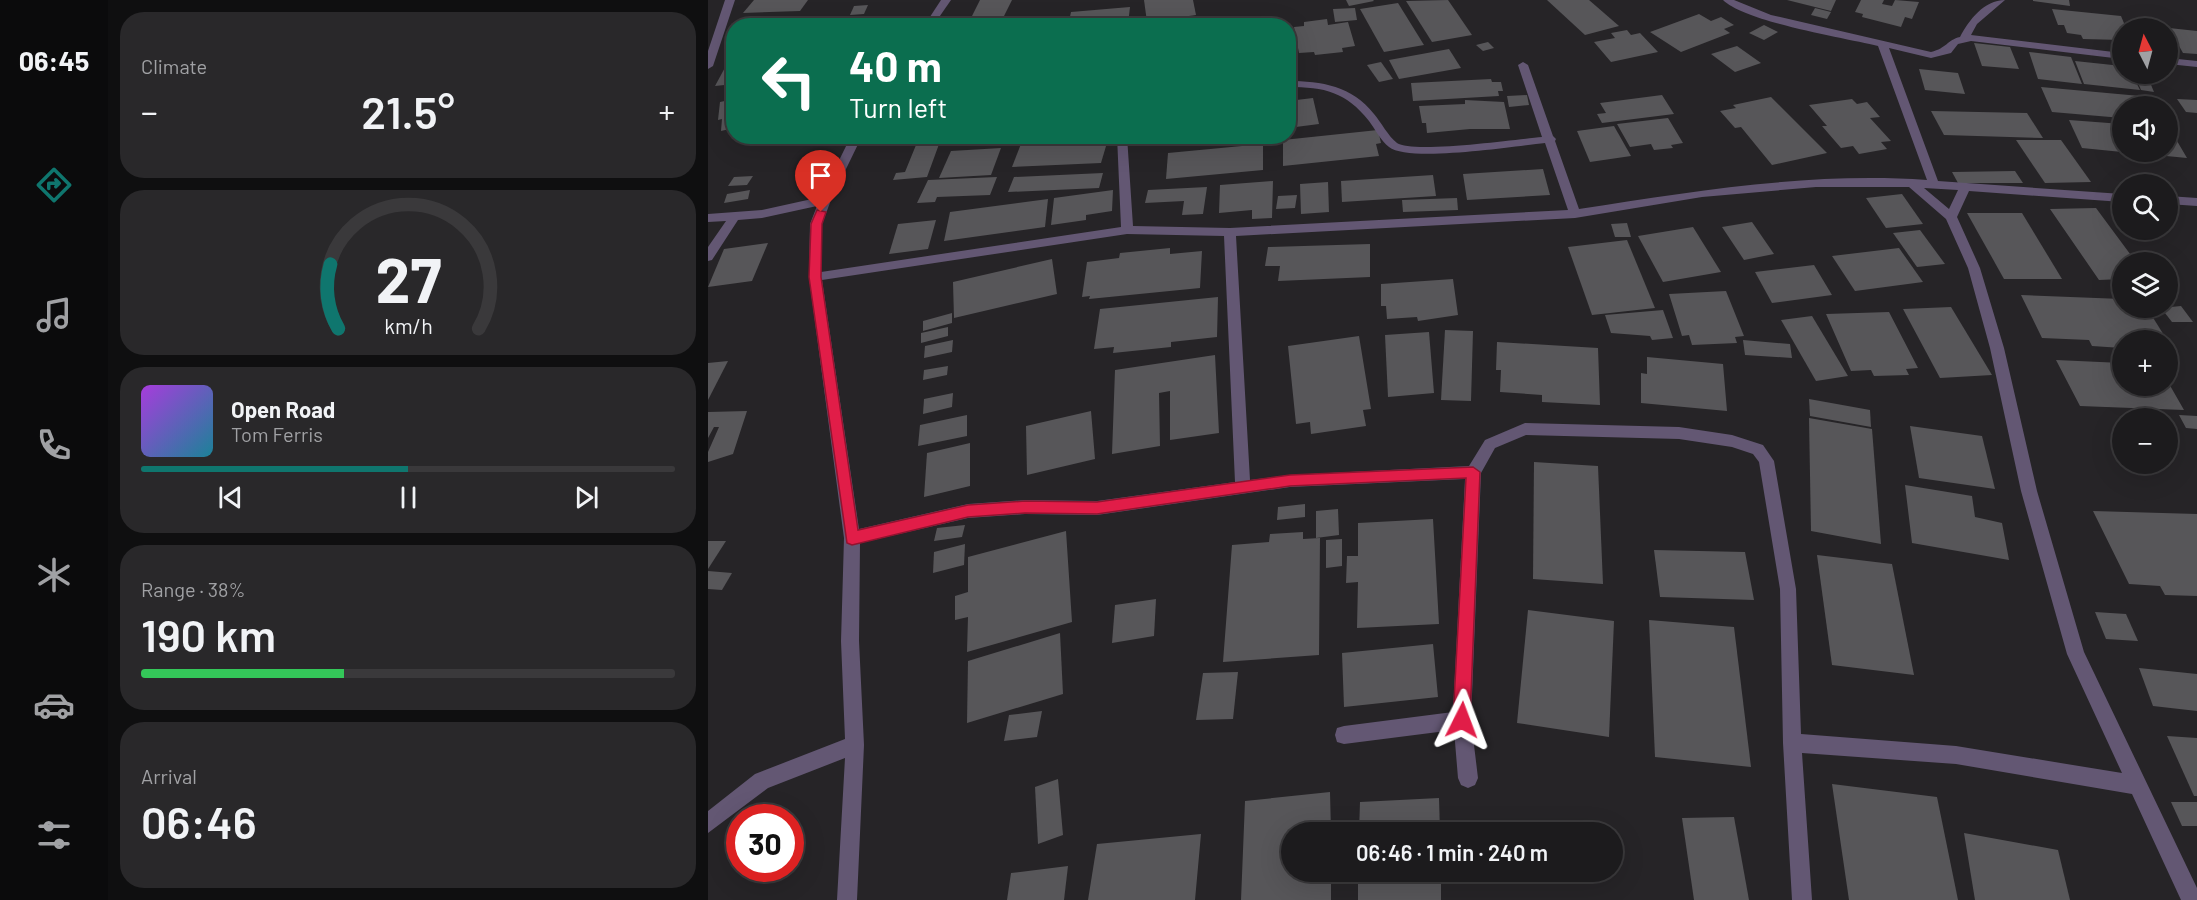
<!DOCTYPE html>
<meta charset="utf-8">
<style>
:root{--surface:#1c1b1d;--page:#29282a;--text:#f1f3f6;--muted:#a0a1a4;--line:#3a393b;--accent:#0f766e}
body{margin:0;font-family:Barlow,sans-serif;background:var(--page);color:var(--text);height:100vh;display:flex;flex-direction:column;font-size:22px;white-space:nowrap}
*{box-sizing:border-box;margin:0}
p{font-size:20px;color:var(--muted)}
.icon{flex:none;width:33px;height:33px;fill:none;stroke:currentColor;stroke-width:2;stroke-linecap:round;stroke-linejoin:round}
.map{position:relative;flex:1;overflow:hidden}
.side{display:flex;flex-direction:column;gap:12px;padding:12px;background:#0f0f10;width:600px}
.side>*{flex:none}
.guide{position:absolute;left:18px;top:18px;width:570px;height:126px;border-radius:24px;box-shadow:0 6px 24px #0002,0 0 0 2px var(--line);background:#0b6e4f;color:#fff;overflow:hidden}
.needle{width:39px;rotate:354deg}
.buttons{position:absolute;left:1404px;top:18px;display:grid;gap:12px}
.buttons a{display:grid;place-items:center;width:66px;height:66px;border-radius:50%;background:var(--surface);box-shadow:0 6px 24px #0002,0 0 0 2px var(--line);font-size:30px}
.speed{position:absolute;left:18px;top:804px;display:flex;gap:12px;font-size:30px;font-weight:700;text-align:center}
.speed>*{display:grid;place-content:center;width:78px;height:78px;border-radius:50%;background:var(--surface);box-shadow:0 6px 24px #0002,0 0 0 2px var(--line);line-height:1}
.speed .limit{border:9px solid #d22;background:#fff;color:#111}
.pin{position:absolute;display:grid;place-items:center;width:51px;height:51px;color:#fff;margin:-62px -26px;border-radius:50% 50% 50% 0;rotate:-45deg;box-shadow:0 0 6px #0007}
.pin .icon{rotate:45deg}
.me{position:absolute;width:66px;margin:-33px;rotate:3deg;stroke-linejoin:round;filter:drop-shadow(0 0 4px #0008)}
.turn{display:flex;align-items:center;gap:21px;height:126px;padding:0 24px;font-size:27px}
.turn .icon{width:78px;height:78px;stroke-width:2.5}
.turn b{display:block;font-size:42px;line-height:51px}
.big{font-size:45px;font-weight:600;line-height:1.1}
.side .tile{flex:1;display:flex;flex-direction:column;justify-content:center;gap:9px;min-width:0;padding:0 21px;border-radius:24px;background:var(--page)}
.side .dial{align-items:center;gap:0}
.dial svg{height:156px;overflow:visible;fill:none;stroke:var(--line);stroke-width:7;stroke-linecap:round;text-anchor:middle}
.dial text{fill:var(--text);stroke:none}
.song{display:flex;align-items:center;gap:18px}
.cover{width:72px;height:72px;border-radius:9px;background:linear-gradient(135deg,hsl(280 70% 55%),hsl(190 70% 35%))}
.played{height:6px;border-radius:3px;background:linear-gradient(90deg,var(--accent) 50%,var(--line) 50%)}
.keys{display:flex;justify-content:space-around;direction:ltr}
.heat{display:flex;justify-content:space-between;align-items:center;font-size:33px;direction:ltr}
.charge{height:9px;border-radius:4px;background:linear-gradient(90deg,#34c759 38%,var(--line) 0)}
.trip{position:absolute;left:573px;top:822px;width:342px;height:60px;border-radius:30px;background:var(--surface);box-shadow:0 6px 24px #0002,0 0 0 2px var(--line);font-weight:600;line-height:60px;text-align:center}
main{display:flex;flex:1;min-height:0}
.tabs{display:flex;flex-direction:column;width:108px;justify-content:space-around;align-items:center;background:#0b0b0c;color:var(--muted)}
.tabs .icon{width:42px;height:42px}
.tabs .on{color:var(--accent)}
.tabs b{font-size:27px;color:var(--text)}
.map>svg:first-child{display:block}
</style>
<main>
<nav class="tabs">
<b>06:45</b>
<svg class="icon on" aria-label="directions" viewBox="0 0 24 24"><path d="M12 3l9 9-9 9-9-9zM9 14v-3h6M13 9l2 2-2 2"/></svg>
<svg class="icon" aria-label="music" viewBox="0 0 24 24"><path d="M9 18V5l10-2v13"/><circle cx="6" cy="18" r="3"/><circle cx="16" cy="16" r="3"/></svg>
<svg class="icon" aria-label="phone" viewBox="0 0 24 24"><path d="M5 4h4l2 5-3 2q2 4 5 5l2-3 5 2v4C11 20 4 13 5 4z"/></svg>
<svg class="icon" aria-label="climate" viewBox="0 0 24 24"><path d="M12 3v18M4 7l16 10M4 17L20 7"/></svg>
<svg class="icon" aria-label="car" viewBox="0 0 24 24"><path d="M5 17H2v-5l4-1 3-4h7l3 4 3 1v5h-3M9 17h6M6 11h13"/><circle cx="7" cy="17" r="2"/><circle cx="17" cy="17" r="2"/></svg>
<svg class="icon" aria-label="filters" viewBox="0 0 24 24"><path d="M4 7h16M4 17h16"/><circle cx="9" cy="7" r="2"/><circle cx="15" cy="17" r="2"/></svg>
</nav>
<section class="side">
<div class="tile"><p>Climate</p>
<div class="heat"><a>−</a><b class="big">21.5°</b><a>+</a></div>
</div>
<div class="tile dial"><svg viewBox="0 0 100 80">
<path d="M14 69A42 42 0 1 1 86 69"/>
<path d="M14 69A42 42 0 0 1 10 36" stroke="#0f766e"/>
<text x="50" y="56" font-size="32" font-weight="700">27</text>
<text x="50" y="72" font-size="11">km/h</text>
</svg></div>
<div class="tile">
<div class="song"><i class="cover"></i><div><b>Open Road</b><p>Tom Ferris</p></div></div>
<div class="played"></div>
<div class="keys"><svg class="icon" aria-label="previous" viewBox="0 0 24 24"><path d="M18 5L8 12l10 7zM5 5v14"/></svg><svg class="icon" aria-label="pause" viewBox="0 0 24 24"><path d="M8 5v14M16 5v14"/></svg><svg class="icon" aria-label="next" viewBox="0 0 24 24"><path d="M6 5l10 7-10 7zM19 5v14"/></svg></div>
</div>
<div class="tile"><p>Range · 38%</p><b class="big">190 km</b><div class="charge"></div></div>
<div class="tile"><p>Arrival</p><b class="big">06:46</b></div>
</section>
<div class="map">
<svg width="1489" height="900" viewBox="0 0 1489 900">
<rect width="100%" height="100%" fill="#262427"/>
<!-- building -->
<g fill="#575659">
<polygon points="46,0 100,0 92,11 35,13"/>
<polygon points="272,0 304,0 291,26 259,26"/>
<polygon points="436,0 485,0 488,15 439,22"/>
<polygon points="638,0 665,0 666,1 641,6"/>
<polygon points="740,0 764,35 724,42 698,1"/>
<polygon points="839,0 881,0 911,26 877,35"/>
<polygon points="1079,0 1128,0 1123,11"/>
<polygon points="1153,0 1176,0 1174,4 1184,6 1187,0 1211,2 1204,19 1197,17 1193,27 1154,17 1155,14 1147,12"/>
<polygon points="1325,0 1361,0 1362,6 1325,1"/>
<polygon points="690,3 716,45 676,52 652,9"/>
<polygon points="160,5 156,14 142,15 146,6"/>
<polygon points="422,7 420,24 360,26 363,12"/>
<polygon points="647,8 649,20 627,22 625,9"/>
<polygon points="1107,8 1123,12 1119,19 1103,15"/>
<polygon points="1344,9 1413,16 1418,28 1414,28 1414,40 1375,39 1373,35 1359,33 1356,25 1350,25"/>
<polygon points="991,14 1003,21 1013,17 1026,25 1016,29 1022,33 973,52 942,32"/>
<polygon points="619,19 620,25 640,22 647,46 634,48 635,52 607,55 606,52 591,53 586,27 596,26 596,22"/>
<polygon points="102,20 99,26 56,26 56,24"/>
<polygon points="1056,25 1070,32 1056,40 1041,33"/>
<polygon points="1461,28 1489,31 1489,54 1475,53"/>
<polygon points="919,30 923,35 932,33 950,52 903,62 886,42 907,38 903,33"/>
<polygon points="780,42 786,48 775,51 768,45"/>
<polygon points="1266,43 1302,47 1311,69 1274,66"/>
<polygon points="1029,46 1053,63 1027,72 1003,54"/>
<polygon points="741,49 753,68 691,79 681,60"/>
<polygon points="1321,52 1363,57 1374,84 1330,79"/>
<polygon points="26,61 26,84 7,86 20,62"/>
<polygon points="1367,61 1414,66 1414,74 1424,74 1432,90 1376,84"/>
<polygon points="673,62 685,79 671,82 659,65"/>
<polygon points="1211,69 1250,73 1257,94 1217,90"/>
<polygon points="1428,78 1441,80 1446,92 1433,90"/>
<polygon points="783,79 784,82 793,82 795,91 790,91 791,96 705,101 703,83"/>
<polygon points="1333,87 1432,96 1437,106 1414,106 1414,118 1344,112"/>
<polygon points="819,95 821,105 801,107 799,96"/>
<polygon points="954,95 966,114 894,123 889,114 898,113 892,103"/>
<polygon points="1063,97 1119,153 1064,165 1033,127 1027,128 1012,111 1028,108 1025,105"/>
<polygon points="605,98 611,124 580,128 580,101"/>
<polygon points="26,99 26,128 13,131 14,119 10,120 12,102"/>
<polygon points="1144,99 1149,104 1159,102 1172,117 1162,118 1183,141 1173,142 1179,149 1151,154 1145,146 1133,148 1114,126 1119,126 1101,105"/>
<polygon points="1469,99 1489,100 1489,113 1478,112"/>
<polygon points="757,100 796,102 802,129 762,129 719,133 718,123 714,123 711,106 757,104"/>
<polygon points="1223,111 1319,113 1335,138 1236,135"/>
<polygon points="960,118 975,143 963,145 965,148 946,150 943,144 922,147 909,124"/>
<polygon points="1361,120 1414,124 1414,152 1374,148"/>
<polygon points="906,126 923,156 882,162 869,131"/>
<polygon points="1460,128 1462,129 1479,158 1427,153 1460,152"/>
<polygon points="670,130 673,143 668,144 671,156 575,166 575,140"/>
<polygon points="211,136 234,136 219,177 185,180 188,173 197,172 208,145 200,145 203,138"/>
<polygon points="247,136 293,136 292,140 244,143"/>
<polygon points="316,136 401,136 393,163 304,167"/>
<polygon points="460,136 538,136 538,138 459,144"/>
<polygon points="1308,140 1353,140 1383,182 1337,183"/>
<polygon points="555,144 555,170 458,179 460,153"/>
<polygon points="293,148 283,175 231,178 243,151"/>
<polygon points="835,169 842,195 759,200 755,174"/>
<polygon points="1307,171 1315,183 1250,183 1244,172"/>
<polygon points="395,173 391,188 300,192 306,177"/>
<polygon points="725,175 728,196 634,202 633,181"/>
<polygon points="45,176 39,185 20,186 26,177"/>
<polygon points="289,177 282,195 229,197 227,202 209,203 220,180"/>
<polygon points="565,181 564,218 544,219 544,210 511,213 512,185"/>
<polygon points="620,182 621,212 593,214 592,184"/>
<polygon points="499,187 495,214 474,215 476,201 437,203 440,190"/>
<polygon points="42,190 40,199 16,203 19,194"/>
<polygon points="405,190 404,211 378,215 378,220 343,225 346,198"/>
<polygon points="1194,194 1215,224 1178,228 1158,198"/>
<polygon points="589,195 587,208 568,209 570,196"/>
<polygon points="749,198 750,210 695,212 694,200"/>
<polygon points="340,199 337,227 236,241 242,212"/>
<polygon points="1388,208 1428,262 1414,262 1414,279 1391,280 1342,209"/>
<polygon points="1259,213 1314,213 1354,279 1296,279"/>
<polygon points="228,220 220,249 181,254 190,224"/>
<polygon points="1044,222 1066,254 1036,260 1014,227"/>
<polygon points="919,223 923,237 907,237 903,224"/>
<polygon points="985,227 1013,272 955,282 930,236"/>
<polygon points="1212,230 1237,264 1209,267 1185,233"/>
<polygon points="919,240 947,308 884,315 860,247"/>
<polygon points="60,243 44,281 0,287 16,249"/>
<polygon points="662,244 662,277 570,281 572,266 557,266 560,247"/>
<polygon points="462,248 462,254 494,251 492,288 381,299 382,296 374,297 379,262 411,258 412,253"/>
<polygon points="1191,248 1215,282 1147,291 1124,256"/>
<polygon points="344,259 349,294 246,318 245,282"/>
<polygon points="1106,265 1124,295 1064,303 1047,272"/>
<polygon points="745,279 750,315 710,321 709,317 679,319 678,306 673,306 673,284"/>
<polygon points="1018,291 1036,336 1027,337 1029,343 984,345 981,335 974,336 961,294"/>
<polygon points="1313,295 1414,299 1414,308 1439,308 1459,340 1421,338 1423,340 1414,340 1414,348 1384,346 1381,340 1334,338"/>
<polygon points="510,297 509,337 463,342 463,347 405,353 406,347 386,349 392,309"/>
<polygon points="1473,306 1485,322 1464,322 1453,308"/>
<polygon points="1243,307 1284,375 1232,378 1195,309"/>
<polygon points="955,310 965,338 944,340 942,336 903,333 897,315"/>
<polygon points="1181,312 1210,368 1198,369 1201,375 1166,376 1163,370 1143,371 1118,314"/>
<polygon points="244,313 244,323 215,331 215,321"/>
<polygon points="1104,316 1140,376 1108,381 1073,320"/>
<polygon points="240,327 240,336 213,343 213,333"/>
<polygon points="737,330 765,331 763,401 733,400"/>
<polygon points="721,332 726,393 680,397 677,335"/>
<polygon points="651,336 663,409 655,410 658,426 603,434 602,422 588,424 580,346"/>
<polygon points="245,340 244,352 216,358 217,346"/>
<polygon points="1035,340 1082,344 1084,358 1037,355"/>
<polygon points="789,342 890,348 892,405 834,402 834,395 792,392 793,370 788,370"/>
<polygon points="507,355 511,433 462,440 462,391 451,393 452,446 404,454 407,370"/>
<polygon points="939,357 1015,364 1019,411 933,403 933,373 939,374"/>
<polygon points="1348,360 1414,363 1414,386 1460,386 1460,382 1476,410 1372,406"/>
<polygon points="20,361 0,400 0,363"/>
<polygon points="240,366 239,375 215,380 216,370"/>
<polygon points="245,393 244,407 215,414 216,399"/>
<polygon points="1101,399 1162,410 1163,427 1102,416"/>
<polygon points="39,411 25,454 0,462 0,452 11,427 6,427 0,438 0,412"/>
<polygon points="383,411 387,459 319,475 318,426"/>
<polygon points="259,415 259,436 210,446 212,425"/>
<polygon points="1471,415 1489,416 1489,429 1478,428"/>
<polygon points="1101,418 1164,429 1173,544 1103,531"/>
<polygon points="1202,426 1274,436 1287,489 1211,478"/>
<polygon points="262,443 262,486 216,497 219,453"/>
<polygon points="826,462 890,466 895,584 825,579"/>
<polygon points="1197,485 1264,496 1267,517 1294,523 1301,560 1204,543"/>
<polygon points="597,504 597,517 569,520 570,507"/>
<polygon points="630,509 631,535 608,538 608,511"/>
<polygon points="1385,511 1489,514 1489,596 1457,595 1452,586 1421,584"/>
<polygon points="725,519 731,624 649,628 650,582 638,583 639,556 650,556 650,523"/>
<polygon points="257,525 254,537 226,541 229,528"/>
<polygon points="358,531 364,622 259,652 260,617 247,620 247,596 260,592 260,557"/>
<polygon points="595,532 595,539 612,538 611,655 515,662 524,545 561,542 562,534"/>
<polygon points="634,539 634,566 618,568 618,540"/>
<polygon points="0,541 18,541 0,569"/>
<polygon points="257,544 256,565 225,573 226,552"/>
<polygon points="946,550 1037,552 1046,600 952,597"/>
<polygon points="1109,555 1184,564 1206,675 1124,665"/>
<polygon points="0,571 24,573 14,590 0,589"/>
<polygon points="448,599 446,636 404,643 407,605"/>
<polygon points="820,610 906,621 901,737 809,723"/>
<polygon points="1387,612 1418,614 1430,641 1398,639"/>
<polygon points="941,620 1026,627 1043,767 947,757"/>
<polygon points="352,633 355,694 259,723 260,661"/>
<polygon points="725,644 730,697 636,707 634,653"/>
<polygon points="1431,668 1489,674 1489,711 1445,706"/>
<polygon points="530,672 525,719 488,720 495,673"/>
<polygon points="334,711 329,737 296,741 301,715"/>
<polygon points="1459,736 1489,738 1489,796 1486,796"/>
<polygon points="350,779 355,835 330,844 327,787"/>
<polygon points="1124,784 1229,797 1250,900 1141,900"/>
<polygon points="622,792 623,832 584,832 584,872 623,872 623,900 533,900 537,801"/>
<polygon points="731,798 732,832 651,832 652,802"/>
<polygon points="1463,802 1489,802 1489,826 1474,826"/>
<polygon points="1026,817 1041,900 986,900 974,818"/>
<polygon points="1256,833 1350,850 1362,900 1267,900"/>
<polygon points="493,834 487,900 380,900 389,844"/>
<polygon points="360,866 356,900 299,900 303,873"/>
<rect x="650" y="872" width="83" height="28"/>
</g>
<g fill="none" stroke-linecap="round" stroke-linejoin="round">
<!-- minor -->
<g fill="#635773" fill-rule="evenodd">
<polygon points="17,0 27,0 5,66 0,69 0,51"/>
<polygon points="233,0 243,0 225,26 216,26"/>
<path d="M1015,0H1026L1063,15L1223,52C1239,48 1239,40 1252,37C1261,20 1276,0 1297,0L1269,24L1263,35L1414,53V59L1263,41L1250,44L1243,53L1223,58L1181,48L1230,181L1414,194V202L1261,191L1249,217L1272,268L1296,348L1329,491L1376,652L1489,888V900H1473L1424,794L1248,764L1094,753L1104,900H1084L1075,743L1072,589L1051,462L1045,454L1024,447L971,439L818,435L787,448L773,473L763,720L770,778L767,785L760,788L753,785L750,778L746,730L636,744L629,742L627,735L629,728L636,726L745,712L757,479L582,487L389,515L317,514L260,518L152,543L151,641L156,745L149,900H129L137,758L60,788L0,833V811L47,774L137,739L133,641L136,538L101,277L102,224L109,206L54,218L30,220L4,260L0,261V247L18,221L0,222V214L54,210L113,197L143,136H154L123,200L114,224L113,272L413,227L409,136H419L425,226L522,228L860,210L837,143C808,146 701,163 681,147C673,141 667,129 661,121C638,92 617,87 580,87V81C614,81 644,86 666,114C673,122 680,136 689,143C705,154 810,139 834,137L810,65L815,62L820,65L845,136L848,139L847,141L871,209C986,191 1102,172 1219,180L1170,46C1137,38 1037,22 1015,0ZM1108,187H1201L1238,219L1260,268L1282,348L1313,491L1359,654L1414,773L1248,746L1093,734L1088,589L1066,461L1055,445L1024,435L971,427L817,423L777,440L761,466L582,475L542,480L528,236L867,218L994,197ZM1216,188L1250,190L1241,209ZM419,234L516,236L527,482L389,501L317,500L260,504L151,529L114,280Z"/>
<polygon points="1460,58 1489,61 1489,67 1460,64"/>
<polygon points="1460,196 1489,198 1489,206 1460,204"/>
</g>
</g>
<!-- route -->
<polygon fill="#e11d48" stroke="#92132f" stroke-width="1.5" points="109,210 118,212 114,224 113,277 150,530 260,505 317,501 389,502 582,475 765,467 772,472 762,720 760,726 754,728 748,726 745,720 758,478 582,486 389,514 317,513 260,517 144,545 139,543 101,277 103,224"/>
</svg>
<div class="buttons">
<a><svg class="needle" viewBox="-14 -14 28 28"><path d="M0-13l5 13h-10z" fill="#e53935"/><path d="M0 13l5-13h-10z" fill="#a0a1a4"/></svg></a>
<a><svg class="icon" aria-label="sound" viewBox="0 0 24 24"><path d="M4 9h4l5-4v14l-5-4H4zM17 9q2 3 0 6"/></svg></a>
<a><svg class="icon" aria-label="search" viewBox="0 0 24 24"><circle cx="10" cy="10" r="6"/><path d="M15 15l6 6"/></svg></a>
<a><svg class="icon" aria-label="layers" viewBox="0 0 24 24"><path d="M12 4l9 5-9 5-9-5zM3 14l9 5 9-5"/></svg></a>
<a>+</a>
<a>−</a>
</div>
<div class="speed"><div class="limit">30</div></div>
<div class="pin" style="left:113px;top:212px;background:#d93025"><svg class="icon" aria-label="arrive" viewBox="0 0 24 24"><path d="M6 21V4h12l-3 4 3 4H6"/></svg></div>
<svg class="me" style="left:754px;top:720px" viewBox="-20 -20 40 40"><path d="M0-17L14 15 0 8-14 15z" fill="#e11d48" stroke="#fff" stroke-width="4"/></svg>
<div class="trip">06:46 · 1 min · 240 m</div>
<div class="guide">
<div class="turn"><svg class="icon" aria-label="left" viewBox="0 0 24 24"><path d="M17 20v-9H6M10 6l-5 5 5 5"/></svg><div><b>40 m</b>Turn left</div></div>
</div>
</div>
</main>
